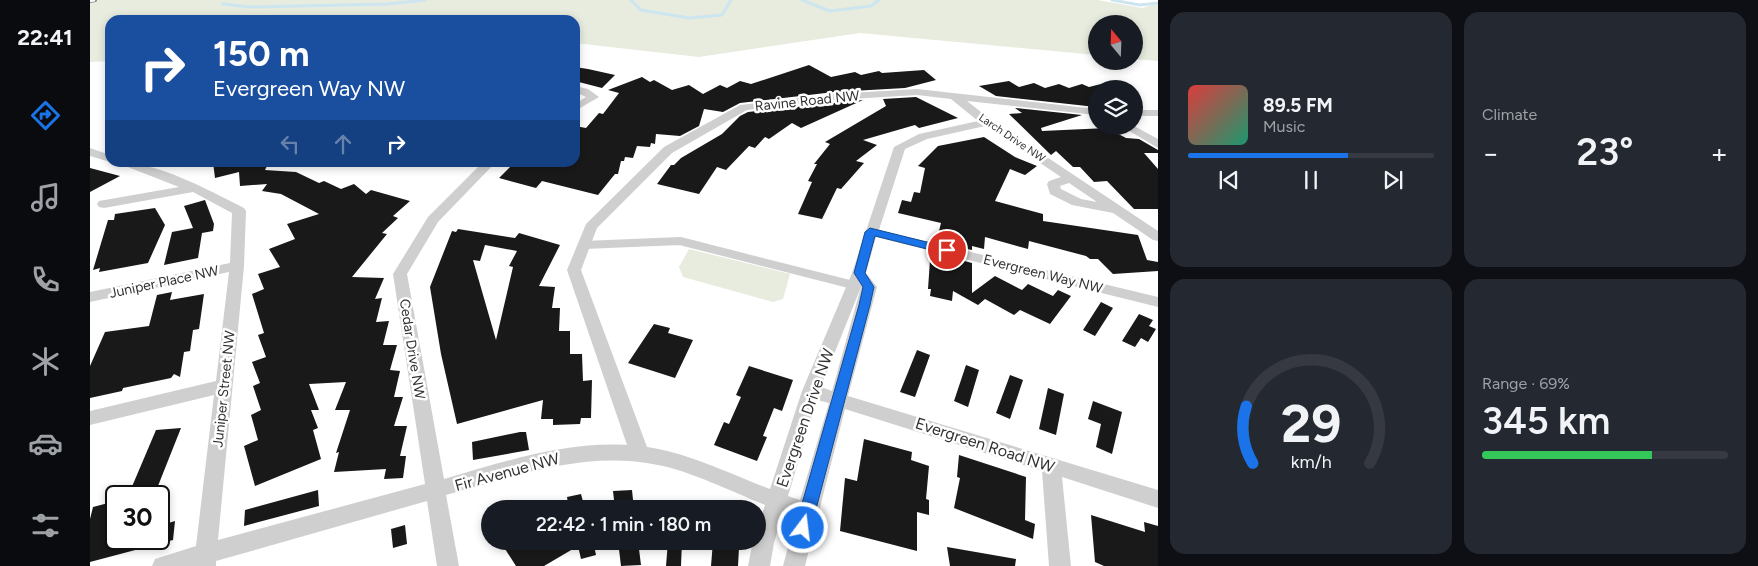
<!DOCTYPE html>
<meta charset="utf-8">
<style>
:root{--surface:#171b24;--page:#242831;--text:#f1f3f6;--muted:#9ea1a6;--line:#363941;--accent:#1a73e8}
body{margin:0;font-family:Figtree,sans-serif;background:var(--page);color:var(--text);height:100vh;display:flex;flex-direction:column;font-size:19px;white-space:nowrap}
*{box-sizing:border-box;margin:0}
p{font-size:16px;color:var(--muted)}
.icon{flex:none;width:28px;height:28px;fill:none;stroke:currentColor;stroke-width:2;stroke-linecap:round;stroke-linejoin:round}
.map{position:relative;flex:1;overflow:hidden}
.sheet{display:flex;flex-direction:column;gap:12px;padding:12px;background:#0d0f14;width:600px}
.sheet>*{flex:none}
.guide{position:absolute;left:15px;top:15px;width:475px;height:152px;border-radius:15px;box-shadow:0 2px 8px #0003;background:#1a4fa0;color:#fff;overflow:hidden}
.needle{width:32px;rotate:341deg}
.tools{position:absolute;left:998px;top:15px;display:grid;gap:10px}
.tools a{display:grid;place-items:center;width:55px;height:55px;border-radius:50%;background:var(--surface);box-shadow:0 2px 8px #0003;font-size:25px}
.speed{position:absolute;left:15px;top:485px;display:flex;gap:10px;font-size:25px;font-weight:700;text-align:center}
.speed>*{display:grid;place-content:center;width:65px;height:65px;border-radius:50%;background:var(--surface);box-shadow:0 2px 8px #0003;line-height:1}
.speed .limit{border:2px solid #111;border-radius:8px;background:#fff;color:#111}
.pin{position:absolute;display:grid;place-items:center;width:42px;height:42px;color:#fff;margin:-21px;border:2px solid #fff;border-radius:50%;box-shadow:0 1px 5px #0007}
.me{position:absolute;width:55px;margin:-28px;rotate:15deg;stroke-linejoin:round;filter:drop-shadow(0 0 4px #0008)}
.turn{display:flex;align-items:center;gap:18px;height:105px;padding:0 25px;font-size:22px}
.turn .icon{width:65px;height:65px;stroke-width:2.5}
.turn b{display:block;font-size:35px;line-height:42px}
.lanes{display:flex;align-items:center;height:48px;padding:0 25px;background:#0003;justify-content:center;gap:25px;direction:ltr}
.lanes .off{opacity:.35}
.big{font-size:38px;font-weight:600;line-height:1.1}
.sheet .tile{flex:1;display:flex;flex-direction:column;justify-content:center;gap:8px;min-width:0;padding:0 18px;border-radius:15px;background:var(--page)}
.sheet .dial{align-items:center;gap:0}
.dial svg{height:130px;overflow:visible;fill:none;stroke:var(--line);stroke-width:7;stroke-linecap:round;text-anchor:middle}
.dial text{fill:var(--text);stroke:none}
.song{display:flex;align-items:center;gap:15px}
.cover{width:60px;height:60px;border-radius:8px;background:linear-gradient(135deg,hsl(0 70% 55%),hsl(160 70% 35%))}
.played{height:5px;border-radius:2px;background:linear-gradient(90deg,var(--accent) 65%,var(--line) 65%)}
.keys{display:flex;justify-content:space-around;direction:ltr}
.heat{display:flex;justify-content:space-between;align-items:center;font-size:28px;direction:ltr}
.charge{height:8px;border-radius:4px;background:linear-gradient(90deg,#34c759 69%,var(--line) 0)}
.sheet .tiles{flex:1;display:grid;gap:12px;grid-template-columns:repeat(2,1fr)}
.trip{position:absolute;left:391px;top:500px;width:285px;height:50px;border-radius:25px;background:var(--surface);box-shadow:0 2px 8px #0003;font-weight:600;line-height:50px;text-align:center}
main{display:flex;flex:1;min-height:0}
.menu{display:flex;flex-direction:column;width:90px;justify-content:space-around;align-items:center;background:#090b0e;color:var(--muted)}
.menu .icon{width:35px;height:35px}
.menu .selected{color:var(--accent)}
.menu b{font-size:22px;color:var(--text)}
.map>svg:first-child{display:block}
</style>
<main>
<nav class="menu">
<b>22:41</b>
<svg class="icon selected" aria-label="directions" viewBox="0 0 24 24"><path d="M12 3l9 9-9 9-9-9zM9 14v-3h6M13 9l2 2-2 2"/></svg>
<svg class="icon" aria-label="music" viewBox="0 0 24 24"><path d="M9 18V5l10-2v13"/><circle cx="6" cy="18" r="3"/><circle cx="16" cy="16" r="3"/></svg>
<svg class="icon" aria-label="phone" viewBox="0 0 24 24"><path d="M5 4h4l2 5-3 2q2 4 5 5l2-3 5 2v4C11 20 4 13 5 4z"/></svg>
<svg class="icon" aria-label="climate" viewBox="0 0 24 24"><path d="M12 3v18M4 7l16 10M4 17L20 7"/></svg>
<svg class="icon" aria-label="car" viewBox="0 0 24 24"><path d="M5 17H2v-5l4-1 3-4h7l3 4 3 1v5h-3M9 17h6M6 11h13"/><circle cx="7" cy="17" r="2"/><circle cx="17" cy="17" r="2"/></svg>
<svg class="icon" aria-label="filters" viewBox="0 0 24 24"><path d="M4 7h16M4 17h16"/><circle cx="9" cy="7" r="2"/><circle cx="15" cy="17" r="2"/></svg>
</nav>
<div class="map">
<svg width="1068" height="566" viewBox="0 0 1068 566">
<rect width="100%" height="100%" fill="#fff"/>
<!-- green -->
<g fill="#e7ecde">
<polygon points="0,0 1008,0 1052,8 1068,3 1068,61 1044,59 1044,24 1006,24 1006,55 770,33 609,57 485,43 485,20 20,20 20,61 0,62"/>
<polygon points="599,249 700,274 693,299 683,302 593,277 589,267"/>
</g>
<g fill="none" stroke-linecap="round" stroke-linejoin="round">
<!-- stream -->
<g stroke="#cde5ef" stroke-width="3">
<polyline points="541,0 551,10 599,18 632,15 641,0"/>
<polyline points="712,0 740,11 781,6 789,0"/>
<polyline points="1022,0 1050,5 1068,3"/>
<polyline points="133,4 160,7 298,4 335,0"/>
</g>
</g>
<!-- building -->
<g fill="#191919" fill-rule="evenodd">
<polygon points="719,65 741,77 765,72 771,75 789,71 792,73 834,70 846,80 815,88 744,92 650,103 633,112 614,109 609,126 590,136 566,134 565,144 561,143 560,147 547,146 543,158 535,157 534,161 531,161 528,174 525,174 508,195 452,181 446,188 409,178 425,162 485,162 485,126 496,128 509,113 513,114 529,93 518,90 552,77 560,82 564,80 582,90 599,85 613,94 630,85 637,88 650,81 661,84"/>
<polygon points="485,67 498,69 525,75 512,88 485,81"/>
<polygon points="919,81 929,87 944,83 955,88 969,84 979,88 992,84 999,87 1015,83 1028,89 1006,89 1006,107 906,96 889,86"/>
<polygon points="826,97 868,118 829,128 825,125 773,140 787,145 766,161 774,163 751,189 747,188 732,219 708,214 722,182 718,181 727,164 724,164 740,144 735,142 796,106 793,99"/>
<polygon points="773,100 711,128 702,123 679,139 675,137 665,148 659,146 636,170 627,167 609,194 567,184 581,165 584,165 591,158 632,134 650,116 658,112"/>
<polygon points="925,108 992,115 951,128 952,131 1017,128 1036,138 1049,139 1068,150 1068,153 1054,153 1068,169 1068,209 1044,209 1017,181 1004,182 990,167 983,167 966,151 961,155 919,114 932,113"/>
<polygon points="894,137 925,157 947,166 935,175 920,169 905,201 953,214 953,221 1048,235 1057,260 1068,262 1068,271 1023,274 1008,259 1000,259 996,256 939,241 938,249 895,237 894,249 882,246 882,250 854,244 856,233 849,231 851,223 808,213 812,200 821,202 824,192 830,193 835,168 828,166 848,146"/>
<polygon points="123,162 179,162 175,170 206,172 229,183 234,181 251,189 264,184 276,194 281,190 320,201 303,216 308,218 292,233 297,234 262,277 294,278 285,299 292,298 286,322 299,321 293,345 307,345 300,370 310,371 304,397 313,397 304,426 317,426 310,456 316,456 313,478 294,479 296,469 244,472 249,452 246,453 260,410 245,410 256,382 219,384 229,410 221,410 228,428 223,430 231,459 165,486 154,446 168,440 161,415 171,410 163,386 170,383 162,362 176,357 168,335 174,333 162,294 174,289 168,274 190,267 179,249 205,239 197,224 229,214 191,194 172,191 177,184 150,186 149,172 125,178"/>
<polygon points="0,168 30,176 0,192"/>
<polygon points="115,200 124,224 123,231 112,233 108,258 74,265 82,232 103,228 94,206"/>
<polygon points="65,208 75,225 58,263 9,272 10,268 3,270 18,220 24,220 25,214"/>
<path d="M368,229L425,238L429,233L470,245L449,286L465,287L462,308H470L469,331H480V354H492L493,381L502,380L501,418H491L490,424L463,425V419H451L453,400L367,424L351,354L340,287L362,231L366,232ZM395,245L427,251L419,266L423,267L406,340L383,260L390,261Z"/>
<polygon points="852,255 882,263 882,293 905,276 932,290 938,284 963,296 968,290 981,296 960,324 930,310 924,315 895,299 888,305 863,291 862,301 840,296 841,289 838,289 840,260 851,262"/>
<polygon points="82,292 80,300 114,294 109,329 103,330 100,351 94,352 90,377 84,374 81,378 33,388 32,391 0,398 0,366 15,332 59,326 67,295"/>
<polygon points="1011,302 1023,308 1005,336 993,330"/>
<polygon points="1049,314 1063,320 1059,326 1066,329 1058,342 1051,338 1045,347 1032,341"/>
<polygon points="564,324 580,328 578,333 603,340 585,378 538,363"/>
<polygon points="827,350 840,355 825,397 810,392"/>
<polygon points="876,365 889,370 878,407 864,401"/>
<polygon points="659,366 703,380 692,411 684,408 673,436 677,437 667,461 624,445 634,422 639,424 651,397 646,395"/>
<polygon points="920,375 933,380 920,419 906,413"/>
<polygon points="958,388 974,394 966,435 949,429"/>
<polygon points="1003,401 1032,412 1022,454 1006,447 1011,424 998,419"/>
<polygon points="91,428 64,496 38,496 66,430"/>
<polygon points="430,432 436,432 439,450 383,460 382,442"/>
<polygon points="774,439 822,452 821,460 839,466 836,499 839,500 839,515 827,512 827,551 750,531 755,478 767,481"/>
<polygon points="869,455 936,477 935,520 945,524 943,539 864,508 870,478 867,477"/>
<polygon points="228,490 229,506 154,526 155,510"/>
<polygon points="542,490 544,509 525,509 523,491"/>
<polygon points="491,494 495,509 479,509 477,497"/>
<polygon points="26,501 26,539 69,540 69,526 85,521 83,540 0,562 0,519 3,507"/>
<polygon points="1001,515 1055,532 1054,522 1068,526 1068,566 1014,566 1005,562"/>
<polygon points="315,525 317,544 303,548 301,529"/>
<polygon points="410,541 503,541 506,555 491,559 488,546 454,566 426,566"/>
<polygon points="528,541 548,541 551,565 531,566"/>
<polygon points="578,541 592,541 591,566 576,566"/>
<polygon points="623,541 641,541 641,546 649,548 648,566 621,566"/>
<polygon points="857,547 926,559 925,566 860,566"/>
</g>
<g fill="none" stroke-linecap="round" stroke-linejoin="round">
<!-- service -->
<polyline stroke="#cfcfcf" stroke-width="8" points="494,245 590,241 767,286"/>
<!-- minor -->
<g fill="#cfcfcf" fill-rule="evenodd">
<polygon points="485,86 498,89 509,97 485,111 485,104 496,97 485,92"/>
<path d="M827,89L1006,109V115L877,101L901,120L1068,231V241L1063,240L1023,213L982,205L960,194L957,184L959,181L971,177L895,126L837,139L815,149L789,230L1068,297V307L786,237L776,273L787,287L758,396L1068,490V508L972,477L981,566H959L952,471L755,409L715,566H693L706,517L693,512L684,543L680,566H658L663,541H668V527L675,505C643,492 600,471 568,465C496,450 425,476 356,495L369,566H347L337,501L126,561V566H62L65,559L106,546L124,395L0,425V411L126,381L139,272L0,302V292L140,263L142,213L103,192L14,208L9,207L7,204L9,201L89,187L25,162C69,162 116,189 154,208L156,211L154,266L128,540L335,484L303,274L338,217L393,162H406L348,222L317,274L354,479C413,462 475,441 537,445L477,270L496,224L574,147L650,105L744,94ZM827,95L861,99L888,121L829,134L804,147L762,273L712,391L680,489C640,474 599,453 557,447L491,270L507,228L582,153L657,110L744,100ZM979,183L1007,202L991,199L971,189L970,186ZM771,287L742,391L731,387ZM727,400L739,403L710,500L698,496Z"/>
<rect x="1044" y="110" width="24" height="6"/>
<polygon points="1031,126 1044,126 1068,139 1068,148"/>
<polygon points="0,148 20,155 20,162 0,156"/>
</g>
<defs>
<polyline id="rail" points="0,1 5,0"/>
</defs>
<!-- rail casing -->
<use href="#rail" stroke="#878787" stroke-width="4"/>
<!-- rail -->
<use href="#rail" stroke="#fff" stroke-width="2.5" stroke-dasharray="7" stroke-linecap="butt"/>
</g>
<!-- route -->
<polygon fill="#1a73e8" stroke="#114b97" points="780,228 861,248 863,250 857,254 785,236 775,273 784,287 780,305 721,528 718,533 713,535 707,533 705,528 769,305 773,287 764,273 775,232"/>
<g text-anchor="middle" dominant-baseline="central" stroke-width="5" stroke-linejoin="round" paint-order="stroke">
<!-- far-street labels -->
<g font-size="11" fill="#323232" stroke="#fff">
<text transform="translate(922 138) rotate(34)">Larch Drive NW</text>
</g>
<!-- street labels -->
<g font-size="14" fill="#323232" stroke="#fff">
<text transform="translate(717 101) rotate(-6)">Ravine Road NW</text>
<text transform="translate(953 274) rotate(14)">Evergreen Way NW</text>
<text transform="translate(74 282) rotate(-12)">Juniper Place NW</text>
<text transform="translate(322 349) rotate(81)">Cedar Drive NW</text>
<text transform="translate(134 389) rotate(-84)">Juniper Street NW</text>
</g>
<!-- near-street labels -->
<g font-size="16" fill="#323232" stroke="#fff">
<text transform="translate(715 418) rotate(-71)">Evergreen Drive NW</text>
<text transform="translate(895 445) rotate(18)">Evergreen Road NW</text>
<text transform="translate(417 472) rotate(-15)">Fir Avenue NW</text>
</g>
</g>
</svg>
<div class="tools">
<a><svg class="needle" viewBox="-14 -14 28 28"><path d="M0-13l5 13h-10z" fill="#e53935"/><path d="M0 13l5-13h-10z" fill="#9ea1a6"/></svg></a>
<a><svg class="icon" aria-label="layers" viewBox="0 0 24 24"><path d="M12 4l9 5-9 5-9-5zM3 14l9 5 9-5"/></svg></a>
</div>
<div class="speed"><div class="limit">30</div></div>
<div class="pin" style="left:857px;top:250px;background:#d93025"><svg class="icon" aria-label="arrive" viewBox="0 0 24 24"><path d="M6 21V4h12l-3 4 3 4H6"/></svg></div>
<svg class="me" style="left:713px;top:528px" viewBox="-20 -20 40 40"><circle r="17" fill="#1a73e8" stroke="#fff" stroke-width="3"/><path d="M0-11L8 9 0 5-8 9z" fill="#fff"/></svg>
<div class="trip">22:42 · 1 min · 180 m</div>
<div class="guide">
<div class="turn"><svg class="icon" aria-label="right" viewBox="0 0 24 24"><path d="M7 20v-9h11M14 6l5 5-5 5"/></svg><div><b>150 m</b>Evergreen Way NW</div></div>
<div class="lanes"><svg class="icon off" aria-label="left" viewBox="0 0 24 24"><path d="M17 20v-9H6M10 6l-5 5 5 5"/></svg><svg class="icon off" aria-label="ahead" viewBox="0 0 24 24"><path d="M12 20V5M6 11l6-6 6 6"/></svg><svg class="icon" aria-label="right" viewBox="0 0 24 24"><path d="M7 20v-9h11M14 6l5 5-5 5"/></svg></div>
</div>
</div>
<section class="sheet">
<div class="tiles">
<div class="tile">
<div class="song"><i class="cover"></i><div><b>89.5 FM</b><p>Music</p></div></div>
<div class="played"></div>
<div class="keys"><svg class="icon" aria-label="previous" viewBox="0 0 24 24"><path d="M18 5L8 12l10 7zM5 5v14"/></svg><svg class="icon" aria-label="pause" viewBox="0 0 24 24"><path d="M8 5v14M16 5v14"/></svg><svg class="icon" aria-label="next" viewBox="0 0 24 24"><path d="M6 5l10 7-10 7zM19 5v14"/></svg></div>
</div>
<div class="tile"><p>Climate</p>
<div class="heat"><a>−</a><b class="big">23°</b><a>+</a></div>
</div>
<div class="tile dial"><svg viewBox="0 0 100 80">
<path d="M14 69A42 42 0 1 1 86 69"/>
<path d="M14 69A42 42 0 0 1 10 34" stroke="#1a73e8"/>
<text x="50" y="56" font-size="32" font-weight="700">29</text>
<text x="50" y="72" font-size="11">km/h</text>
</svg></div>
<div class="tile"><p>Range · 69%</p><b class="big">345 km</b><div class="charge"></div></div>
</div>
</section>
</main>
